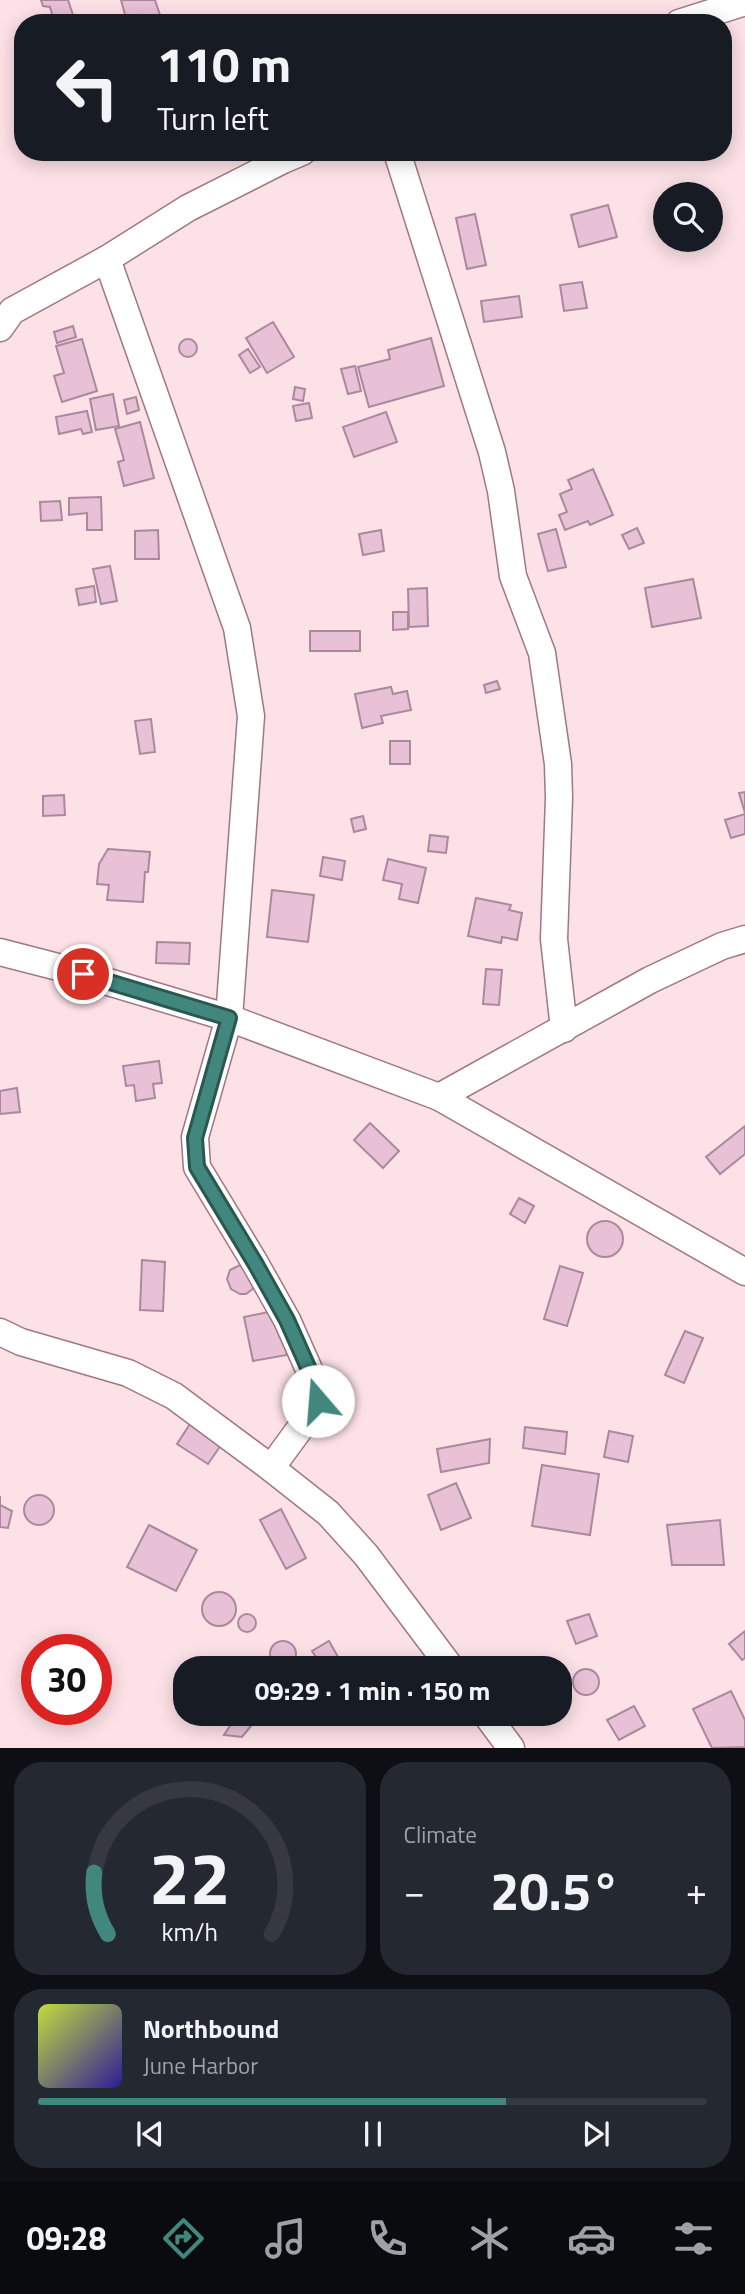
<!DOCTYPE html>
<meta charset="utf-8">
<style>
:root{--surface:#171b24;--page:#242831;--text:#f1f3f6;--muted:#9ea1a6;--line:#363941;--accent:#41877d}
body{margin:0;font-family:"Titillium Web",sans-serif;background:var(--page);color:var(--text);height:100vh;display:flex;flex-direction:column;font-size:26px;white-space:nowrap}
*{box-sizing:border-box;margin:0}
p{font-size:23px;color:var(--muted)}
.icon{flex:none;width:38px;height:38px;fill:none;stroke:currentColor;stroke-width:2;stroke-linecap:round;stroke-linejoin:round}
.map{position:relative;height:1748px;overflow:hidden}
.drawer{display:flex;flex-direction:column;gap:14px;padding:14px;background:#0d0f14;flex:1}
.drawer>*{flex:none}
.banner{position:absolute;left:14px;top:14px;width:718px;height:147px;border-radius:28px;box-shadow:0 4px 18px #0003;background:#171b24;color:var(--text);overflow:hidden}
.tools{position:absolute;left:653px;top:182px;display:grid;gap:14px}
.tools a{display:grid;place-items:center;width:70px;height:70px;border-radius:50%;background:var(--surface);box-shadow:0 4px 18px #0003;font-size:35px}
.speed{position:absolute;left:21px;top:1634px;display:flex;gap:14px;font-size:35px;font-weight:700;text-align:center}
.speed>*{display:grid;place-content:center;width:91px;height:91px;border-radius:50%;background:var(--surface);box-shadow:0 4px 18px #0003;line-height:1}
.speed .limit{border:10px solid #d22;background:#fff;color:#111}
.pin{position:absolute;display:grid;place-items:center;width:60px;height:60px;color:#fff;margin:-30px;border:4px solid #fff;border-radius:50%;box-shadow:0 2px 7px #0007}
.me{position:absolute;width:77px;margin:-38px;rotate:342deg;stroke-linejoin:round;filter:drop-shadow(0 0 5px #0008)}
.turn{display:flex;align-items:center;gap:24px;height:147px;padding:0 28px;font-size:32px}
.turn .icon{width:91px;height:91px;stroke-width:2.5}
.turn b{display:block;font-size:49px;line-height:60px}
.big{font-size:52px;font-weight:700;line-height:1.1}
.drawer .card{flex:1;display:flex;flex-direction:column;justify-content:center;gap:10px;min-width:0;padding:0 24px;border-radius:28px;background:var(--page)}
.drawer .dial{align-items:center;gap:0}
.dial svg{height:182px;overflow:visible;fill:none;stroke:var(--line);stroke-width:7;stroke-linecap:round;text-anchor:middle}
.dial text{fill:var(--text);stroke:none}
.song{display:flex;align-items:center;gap:21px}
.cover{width:84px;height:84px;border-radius:10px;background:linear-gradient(135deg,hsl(70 70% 55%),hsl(250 70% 35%))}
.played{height:7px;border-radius:4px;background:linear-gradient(90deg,var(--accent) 70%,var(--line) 70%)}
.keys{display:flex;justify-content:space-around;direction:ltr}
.heat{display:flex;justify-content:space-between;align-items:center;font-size:38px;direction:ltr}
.drawer .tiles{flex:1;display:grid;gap:14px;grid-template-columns:1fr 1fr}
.card:last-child{grid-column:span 2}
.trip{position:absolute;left:173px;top:1656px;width:399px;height:70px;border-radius:28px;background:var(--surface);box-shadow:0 4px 18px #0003;font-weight:700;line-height:70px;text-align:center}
.dock{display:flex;height:112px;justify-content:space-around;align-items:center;background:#090b0e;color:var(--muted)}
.dock .icon{width:49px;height:49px}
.dock .selected{color:var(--accent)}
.dock b{font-size:32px;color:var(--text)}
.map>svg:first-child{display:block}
</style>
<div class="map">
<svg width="745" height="1748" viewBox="0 0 745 1748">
<rect width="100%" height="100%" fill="#fce1e6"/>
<!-- building -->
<g fill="#e8c1d6" stroke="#ac889c" stroke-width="2">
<polygon points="41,0 68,0 73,15 54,21 50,7 43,6"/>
<polygon points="121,0 155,0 160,15 139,21 137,15 126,18"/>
<polygon points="608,205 617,237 579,247 571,215"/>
<polygon points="475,214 486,265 467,269 456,218"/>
<polygon points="582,282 587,308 564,311 560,285"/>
<polygon points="519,296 522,317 484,322 481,301"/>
<polygon points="273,322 294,357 267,373 246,338"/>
<polygon points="73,326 76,337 57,343 54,332"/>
<polygon points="431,338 444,386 369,407 358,367 390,359 388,350"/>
<polygon points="82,339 97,391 62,402 54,376 64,373 56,346"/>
<circle cx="188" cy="348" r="9"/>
<polygon points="248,349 260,367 250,373 239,355"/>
<polygon points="355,366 361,391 348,394 341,369"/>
<polygon points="295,387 305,389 303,401 293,399"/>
<polygon points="113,394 119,426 96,430 90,399"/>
<polygon points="136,397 139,410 127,414 124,400"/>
<polygon points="309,403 312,418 296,421 293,406"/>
<polygon points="87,411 92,432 83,434 81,429 59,434 56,417"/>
<polygon points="386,412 397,442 354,457 343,427"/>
<polygon points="140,422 154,478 124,486 118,462 124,460 115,429"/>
<polygon points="593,469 613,515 590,525 588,521 565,530 559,515 567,512 560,494 572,489 568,480"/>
<polygon points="101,497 102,530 87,530 87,513 69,515 69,498"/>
<polygon points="60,501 62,520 41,521 40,502"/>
<polygon points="637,528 644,543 629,549 622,535"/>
<polygon points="556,529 566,567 548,571 538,534"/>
<polygon points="158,530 159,559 135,559 135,531"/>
<polygon points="381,530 384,551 363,555 359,534"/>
<polygon points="110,566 117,601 101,604 93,569"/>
<polygon points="693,579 701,618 652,627 645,588"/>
<polygon points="94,586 96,602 79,605 76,589"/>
<polygon points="427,588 428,626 409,627 408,589"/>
<polygon points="393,612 408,612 408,629 393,630"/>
<rect x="310" y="631" width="50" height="20"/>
<polygon points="497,681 500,689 486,693 484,685"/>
<polygon points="391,687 393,694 407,691 411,710 381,716 383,723 362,728 355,694"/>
<polygon points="151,719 155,752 140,754 135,721"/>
<rect x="390" y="741" width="20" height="23"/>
<polygon points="745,792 745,813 739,793"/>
<polygon points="64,795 65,815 43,816 43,796"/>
<polygon points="745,814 745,834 731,838 725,820"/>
<polygon points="363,816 366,829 354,832 351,819"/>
<polygon points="430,835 448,837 446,853 428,851"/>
<polygon points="108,849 150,852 148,872 145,872 143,902 107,900 109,885 97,884 99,864"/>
<polygon points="323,857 345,861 342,880 320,876"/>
<polygon points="388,859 426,868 418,903 399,899 402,884 383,880"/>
<polygon points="272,890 314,895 308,942 267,937"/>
<polygon points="476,898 511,905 509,910 522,913 517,940 502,937 501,943 468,936"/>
<polygon points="157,942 190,943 189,964 156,963"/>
<polygon points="486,969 502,970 499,1005 483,1004"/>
<polygon points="159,1061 162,1083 153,1084 155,1098 136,1101 134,1085 126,1086 123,1066"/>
<polygon points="17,1088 20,1112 0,1114 0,1091"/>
<polygon points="370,1123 399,1151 383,1168 354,1140"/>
<polygon points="745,1126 745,1154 720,1174 706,1157"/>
<polygon points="519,1198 534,1206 525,1223 510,1214"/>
<circle cx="605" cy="1239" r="18"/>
<polygon points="142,1260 165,1262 163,1311 140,1310"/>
<polygon points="242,1264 254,1288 246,1294 240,1294 231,1289 227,1279 230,1270"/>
<polygon points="560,1266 583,1273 567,1326 544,1319"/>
<polygon points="278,1310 287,1355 253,1361 244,1317"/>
<polygon points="685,1331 703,1338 684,1383 665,1375"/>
<polygon points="192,1421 223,1442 208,1464 177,1444"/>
<polygon points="525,1427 567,1432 565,1454 523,1448"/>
<polygon points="609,1431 633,1436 628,1462 604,1457"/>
<polygon points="490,1439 489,1463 441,1472 437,1449"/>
<polygon points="542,1465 599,1474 590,1535 532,1526"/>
<polygon points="456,1483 471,1518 441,1530 428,1495"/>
<circle cx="39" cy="1510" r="15"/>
<polygon points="0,1496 0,1505 12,1511 8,1528 0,1527"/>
<polygon points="281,1509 306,1558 286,1569 260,1520"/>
<polygon points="720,1520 724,1565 672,1565 667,1525"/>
<polygon points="149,1525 197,1550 176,1591 127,1567"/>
<circle cx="219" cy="1609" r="17"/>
<polygon points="589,1614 597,1636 576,1644 567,1621"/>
<circle cx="247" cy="1623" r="9"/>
<polygon points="745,1631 745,1658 742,1660 729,1644"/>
<polygon points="329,1641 342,1664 336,1668 323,1668 312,1651"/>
<circle cx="283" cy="1654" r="13"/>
<circle cx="586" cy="1682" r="13"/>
<polygon points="731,1691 745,1720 745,1747 712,1748 693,1709"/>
<polygon points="634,1706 645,1726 619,1740 607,1720"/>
<polygon points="234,1720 251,1726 242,1737 224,1735"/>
</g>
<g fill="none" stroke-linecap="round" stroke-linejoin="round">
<defs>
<g id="minor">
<polyline points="679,23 745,2"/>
<polyline points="397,152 492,452 501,491 513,576 542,653 558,764 559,798 554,939 564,1029"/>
<polyline points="107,259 237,628 251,716 229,1018 195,1137 197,1167 255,1263 287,1320 319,1392 319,1401 315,1408 271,1468"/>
<polyline points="0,328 12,311 107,259 188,208 283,160 302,152"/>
<polyline points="0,952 58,967 229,1018 439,1097 745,1272"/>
<polyline points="439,1097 650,980 722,946 745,939"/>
<polyline points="0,1332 21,1342 128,1373 174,1396 271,1468 328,1513 366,1555 451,1668"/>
<polyline points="485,1713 511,1748"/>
</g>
</defs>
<!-- minor casing -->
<use href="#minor" stroke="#a07881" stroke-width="29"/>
<!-- minor -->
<use href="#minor" stroke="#fff" stroke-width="26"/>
</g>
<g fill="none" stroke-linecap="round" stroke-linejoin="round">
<defs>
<polyline id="route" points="83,974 229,1018 195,1138 197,1167 255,1263 287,1320 319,1392 318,1401"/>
</defs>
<!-- route casing -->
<use href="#route" stroke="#2a5851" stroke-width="18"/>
<!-- route -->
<use href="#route" stroke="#41877d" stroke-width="12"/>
</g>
</svg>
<div class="tools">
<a><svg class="icon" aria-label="search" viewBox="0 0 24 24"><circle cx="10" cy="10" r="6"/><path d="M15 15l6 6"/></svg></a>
</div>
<div class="speed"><div class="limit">30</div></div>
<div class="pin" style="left:83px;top:974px;background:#d93025"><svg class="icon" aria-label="arrive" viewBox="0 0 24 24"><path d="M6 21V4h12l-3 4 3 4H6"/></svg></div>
<svg class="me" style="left:318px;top:1401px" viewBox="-20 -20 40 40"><circle r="19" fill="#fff"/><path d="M0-13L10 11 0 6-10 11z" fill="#41877d"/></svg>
<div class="trip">09:29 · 1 min · 150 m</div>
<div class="banner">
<div class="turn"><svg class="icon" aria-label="left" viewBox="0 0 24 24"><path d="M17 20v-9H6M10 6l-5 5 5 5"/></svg><div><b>110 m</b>Turn left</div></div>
</div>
</div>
<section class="drawer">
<div class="tiles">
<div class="card dial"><svg viewBox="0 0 100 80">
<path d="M14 69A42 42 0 1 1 86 69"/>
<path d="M14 69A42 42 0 0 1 8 42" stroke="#41877d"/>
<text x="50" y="56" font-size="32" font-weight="700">22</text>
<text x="50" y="72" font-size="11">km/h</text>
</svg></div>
<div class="card"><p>Climate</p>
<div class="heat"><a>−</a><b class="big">20.5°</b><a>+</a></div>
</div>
<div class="card">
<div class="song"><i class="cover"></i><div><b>Northbound</b><p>June Harbor</p></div></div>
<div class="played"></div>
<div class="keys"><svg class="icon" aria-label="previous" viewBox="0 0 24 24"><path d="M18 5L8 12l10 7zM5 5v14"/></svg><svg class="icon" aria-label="pause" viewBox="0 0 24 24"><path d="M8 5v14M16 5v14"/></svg><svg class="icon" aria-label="next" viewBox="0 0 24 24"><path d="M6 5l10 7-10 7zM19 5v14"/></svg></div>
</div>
</div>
</section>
<nav class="dock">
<b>09:28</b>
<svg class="icon selected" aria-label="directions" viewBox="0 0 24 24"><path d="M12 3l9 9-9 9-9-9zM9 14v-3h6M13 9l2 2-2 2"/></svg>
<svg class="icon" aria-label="music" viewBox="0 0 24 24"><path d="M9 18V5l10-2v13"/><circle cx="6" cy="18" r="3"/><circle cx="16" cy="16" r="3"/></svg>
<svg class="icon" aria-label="phone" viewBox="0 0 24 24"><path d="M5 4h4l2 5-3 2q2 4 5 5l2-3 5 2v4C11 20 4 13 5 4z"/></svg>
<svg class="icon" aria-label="climate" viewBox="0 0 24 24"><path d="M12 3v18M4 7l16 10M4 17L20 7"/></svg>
<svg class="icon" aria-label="car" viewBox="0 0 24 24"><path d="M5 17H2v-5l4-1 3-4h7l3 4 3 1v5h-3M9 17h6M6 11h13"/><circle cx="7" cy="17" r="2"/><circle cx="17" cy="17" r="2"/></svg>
<svg class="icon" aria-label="filters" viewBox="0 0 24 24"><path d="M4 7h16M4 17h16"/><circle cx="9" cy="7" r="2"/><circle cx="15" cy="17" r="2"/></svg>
</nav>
